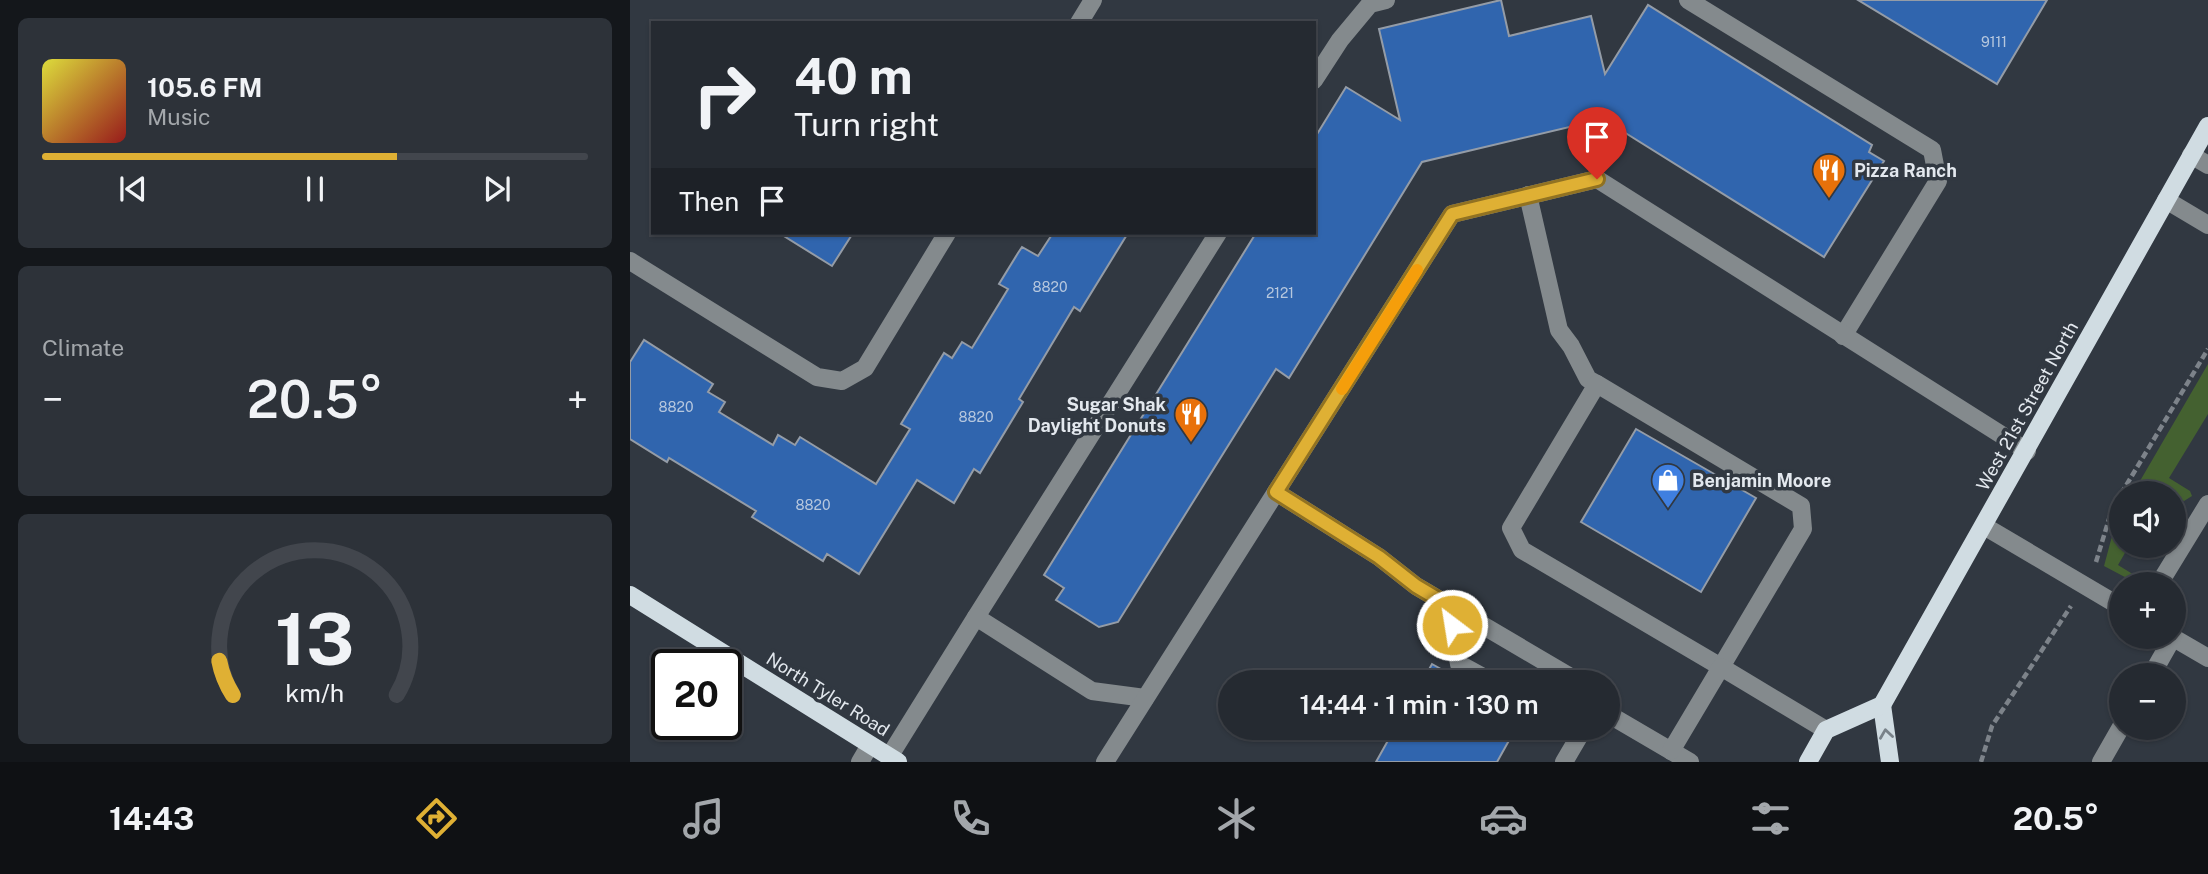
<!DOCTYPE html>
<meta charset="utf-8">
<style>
:root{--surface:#252a31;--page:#2d3239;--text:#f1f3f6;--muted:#a3a7ab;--line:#42464d;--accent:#dfb034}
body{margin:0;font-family:"Public Sans",sans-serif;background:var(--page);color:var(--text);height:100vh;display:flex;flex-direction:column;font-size:26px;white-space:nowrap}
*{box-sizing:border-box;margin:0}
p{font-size:23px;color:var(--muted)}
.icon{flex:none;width:38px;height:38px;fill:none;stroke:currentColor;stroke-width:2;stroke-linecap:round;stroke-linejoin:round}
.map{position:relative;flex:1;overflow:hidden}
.drawer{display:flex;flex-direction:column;gap:18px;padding:18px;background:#14171b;width:630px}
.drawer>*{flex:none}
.guide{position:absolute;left:21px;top:21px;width:665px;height:214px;border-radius:0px;box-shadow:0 2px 5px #0004,0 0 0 2px var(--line);background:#252a31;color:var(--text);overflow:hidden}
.controls{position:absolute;left:1479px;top:481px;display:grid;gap:14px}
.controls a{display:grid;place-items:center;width:77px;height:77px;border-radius:50%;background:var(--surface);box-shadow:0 2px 5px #0004,0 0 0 2px var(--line);font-size:35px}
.speed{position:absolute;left:21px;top:649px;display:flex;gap:14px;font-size:35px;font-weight:700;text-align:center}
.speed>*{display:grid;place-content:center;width:91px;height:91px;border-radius:50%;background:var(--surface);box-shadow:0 2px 5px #0004,0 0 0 2px var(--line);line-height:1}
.speed .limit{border:4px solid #111;border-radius:10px;background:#fff;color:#111}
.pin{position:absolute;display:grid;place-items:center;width:60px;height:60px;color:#fff;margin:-72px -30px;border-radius:50% 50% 50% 0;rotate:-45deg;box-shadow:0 0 7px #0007}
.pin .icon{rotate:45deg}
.me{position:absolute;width:77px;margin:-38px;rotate:329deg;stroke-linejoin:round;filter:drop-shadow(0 0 5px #0008)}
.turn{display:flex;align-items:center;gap:24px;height:147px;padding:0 28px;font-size:32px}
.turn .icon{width:91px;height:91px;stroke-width:2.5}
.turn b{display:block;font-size:49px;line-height:60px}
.then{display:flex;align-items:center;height:66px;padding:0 28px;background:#0003;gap:14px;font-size:26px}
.big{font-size:52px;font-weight:600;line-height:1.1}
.drawer .widget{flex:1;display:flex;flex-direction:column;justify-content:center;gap:10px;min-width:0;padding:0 24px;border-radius:10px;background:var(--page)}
.drawer .dial{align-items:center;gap:0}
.dial svg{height:182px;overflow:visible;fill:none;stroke:var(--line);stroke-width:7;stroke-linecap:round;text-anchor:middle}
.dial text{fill:var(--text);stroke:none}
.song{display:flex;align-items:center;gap:21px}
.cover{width:84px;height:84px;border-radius:10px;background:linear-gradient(135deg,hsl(60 70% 55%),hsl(0 70% 35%))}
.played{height:7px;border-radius:4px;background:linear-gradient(90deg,var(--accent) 65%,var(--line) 65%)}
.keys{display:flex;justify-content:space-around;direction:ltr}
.heat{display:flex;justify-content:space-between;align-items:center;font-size:38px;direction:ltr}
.trip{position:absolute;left:588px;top:670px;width:402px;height:70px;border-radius:35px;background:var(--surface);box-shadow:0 2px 5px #0004,0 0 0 2px var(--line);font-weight:600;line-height:70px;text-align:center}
.dock{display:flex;height:112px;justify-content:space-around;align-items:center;background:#0f1114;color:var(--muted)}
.dock .icon{width:49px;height:49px}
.dock .current{color:var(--accent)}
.dock b{font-size:32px;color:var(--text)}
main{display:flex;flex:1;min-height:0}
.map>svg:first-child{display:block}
</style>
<main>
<section class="drawer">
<div class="widget">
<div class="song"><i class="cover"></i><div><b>105.6 FM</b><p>Music</p></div></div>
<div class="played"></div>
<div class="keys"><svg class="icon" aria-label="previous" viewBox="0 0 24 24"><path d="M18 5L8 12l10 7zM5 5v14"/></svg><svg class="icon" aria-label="pause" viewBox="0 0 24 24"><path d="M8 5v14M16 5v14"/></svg><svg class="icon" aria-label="next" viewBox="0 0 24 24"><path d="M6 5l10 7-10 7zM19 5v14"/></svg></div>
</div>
<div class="widget"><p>Climate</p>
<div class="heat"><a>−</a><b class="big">20.5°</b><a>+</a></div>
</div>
<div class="widget dial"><svg viewBox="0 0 100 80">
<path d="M14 69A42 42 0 1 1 86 69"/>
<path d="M14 69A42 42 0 0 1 8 54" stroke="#dfb034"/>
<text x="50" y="56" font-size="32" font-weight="700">13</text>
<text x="50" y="72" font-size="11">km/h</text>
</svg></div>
</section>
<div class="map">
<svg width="1578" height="762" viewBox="0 0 1578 762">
<rect width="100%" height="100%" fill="#313841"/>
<!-- green -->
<g fill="#446130">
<polygon points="1578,364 1578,414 1539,478 1560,491 1562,496 1554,501 1533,489 1530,493 1503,493"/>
<polygon points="1491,514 1491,546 1499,546 1488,565 1509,578 1510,582 1508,584 1474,566 1485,525"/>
</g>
<!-- building -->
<g fill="#3065ae" stroke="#949ca7" stroke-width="2">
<polygon points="871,0 879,36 961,16 975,74 1018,5 1242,145 1239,152 1254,161 1194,257 973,119 792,162 659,378 646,369 488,622 469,627 426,600 434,588 414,575 626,233 684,233 684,139 716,87 770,120 749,29"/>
<polygon points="1228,0 1417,0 1367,84"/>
<polygon points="149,233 223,233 202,266"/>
<polygon points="423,233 498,233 450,311 444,307 389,399 393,402 350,473 344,469 324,503 287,480 229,574 197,554 193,561 122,517 126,511 39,458 37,462 0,439 0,362 14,340 83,384 78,392 95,402 89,412 143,445 148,435 165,445 170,437 246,484 280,429 271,424 314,353 322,358 332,342 342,348 378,289 369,284 388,253 392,247 408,256"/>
<polygon points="1006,429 1126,498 1071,592 951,522"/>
<polygon points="802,664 834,682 792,682"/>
<polygon points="765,728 886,728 867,762 746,762"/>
</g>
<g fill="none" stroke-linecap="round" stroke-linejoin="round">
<!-- path -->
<g stroke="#7d838a" stroke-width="4.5" stroke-dasharray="7 3.5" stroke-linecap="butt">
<polyline points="1491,494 1578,349"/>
<polyline points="1466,562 1482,509 1491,494"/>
<polyline points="1351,762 1362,726 1441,606"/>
</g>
<!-- minor -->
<g stroke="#848a8d" stroke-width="18">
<polyline points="1058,0 1302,150 1308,181 1213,336"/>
<polyline points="449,23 463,0"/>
<polyline points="684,80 710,40 740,4 756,0"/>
<polyline points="1561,155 1578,165"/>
<polyline points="898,195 929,330 941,346 958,379 967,384"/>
<polyline points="1536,200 1578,225"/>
<polyline points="0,261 187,377 212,381 235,368 317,233"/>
<polygon points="967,384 1171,506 1173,529 1091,667 892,550 881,528"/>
<polyline points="646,492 822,214 967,179 1397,451"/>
<polyline points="1354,526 1491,607"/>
<polyline points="1529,584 1578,504"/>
<polyline points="818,605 829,664 862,682"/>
<polyline points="346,617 588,233"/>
<polyline points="1542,637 1578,658"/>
<polyline points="1521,676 1543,637"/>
<polyline points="978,714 1060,762"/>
<polyline points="1041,751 1091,667 1196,730"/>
<polyline points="259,757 346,617 462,691 515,698"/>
<polyline points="230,762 240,745"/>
<polyline points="475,762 646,492 749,557 786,586 949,682"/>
<polyline points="934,762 954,728"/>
<polyline points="1471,762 1491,727"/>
</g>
<!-- major -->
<g stroke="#d0dce2" stroke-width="18">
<polyline points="0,595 268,762"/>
<polyline points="1252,705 1260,762"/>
<polyline points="1178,762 1196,730 1252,705 1578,126"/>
</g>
</g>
<!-- one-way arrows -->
<defs><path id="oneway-chevron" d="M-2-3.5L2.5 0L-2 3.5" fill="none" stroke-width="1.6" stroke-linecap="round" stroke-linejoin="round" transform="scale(1.75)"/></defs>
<use stroke="#798289" href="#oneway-chevron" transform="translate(1256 734) rotate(-98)"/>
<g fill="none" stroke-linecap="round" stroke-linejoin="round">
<defs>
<polyline id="route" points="822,625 818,605 786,586 749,557 646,492 822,214 967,179"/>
</defs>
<!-- route casing -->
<use href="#route" stroke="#917222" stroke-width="18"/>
<!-- route -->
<use href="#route" stroke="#dfb034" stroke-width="12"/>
<!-- slow -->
<polyline stroke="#f59e0b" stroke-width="12" points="712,389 787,270"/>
</g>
<!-- icons -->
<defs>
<symbol id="restaurant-pin" viewBox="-11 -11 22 30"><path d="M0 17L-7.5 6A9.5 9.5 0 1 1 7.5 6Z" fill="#e8710a" stroke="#313841"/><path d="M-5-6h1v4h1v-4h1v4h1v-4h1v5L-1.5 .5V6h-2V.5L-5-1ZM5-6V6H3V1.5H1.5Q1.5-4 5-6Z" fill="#fff"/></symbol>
<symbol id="shop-pin" viewBox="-11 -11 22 30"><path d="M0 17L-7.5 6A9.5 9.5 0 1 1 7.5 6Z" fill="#3f7fe0" stroke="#313841"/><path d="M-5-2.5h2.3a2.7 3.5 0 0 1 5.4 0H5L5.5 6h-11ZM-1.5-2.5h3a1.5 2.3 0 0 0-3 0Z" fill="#fff"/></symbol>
</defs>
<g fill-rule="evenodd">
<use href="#restaurant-pin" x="1180" y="151" width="38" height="52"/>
<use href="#restaurant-pin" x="542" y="395" width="38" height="52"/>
<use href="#shop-pin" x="1019" y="461" width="38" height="52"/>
</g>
<g text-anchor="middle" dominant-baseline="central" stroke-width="7" stroke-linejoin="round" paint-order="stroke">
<!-- number labels -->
<g font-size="14" fill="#b6c7de">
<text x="1364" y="42">9111</text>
<text x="420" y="287">8820</text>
<text x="650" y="293">2121</text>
<text x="46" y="407">8820</text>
<text x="346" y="417">8820</text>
<text x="183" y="505">8820</text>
</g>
<!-- poi labels -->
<g font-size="18" font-weight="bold" fill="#e3e8ee" stroke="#313841" text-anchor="start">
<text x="1224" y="170">Pizza Ranch</text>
<text x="536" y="404" text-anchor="end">Sugar Shak<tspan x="536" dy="21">Daylight Donuts</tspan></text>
<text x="1062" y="480">Benjamin Moore</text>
</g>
<!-- street labels -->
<g font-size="18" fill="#e3e8ee" stroke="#313841">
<text transform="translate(1397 406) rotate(-61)">West 21st Street North</text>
<text transform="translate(198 694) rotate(32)">North Tyler Road</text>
</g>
</g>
</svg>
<div class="controls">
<a><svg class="icon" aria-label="sound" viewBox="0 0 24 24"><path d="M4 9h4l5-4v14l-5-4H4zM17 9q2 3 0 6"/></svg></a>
<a>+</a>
<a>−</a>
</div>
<div class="speed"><div class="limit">20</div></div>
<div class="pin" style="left:967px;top:179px;background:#d93025"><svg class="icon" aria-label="arrive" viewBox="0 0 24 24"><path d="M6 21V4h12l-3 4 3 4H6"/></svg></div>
<svg class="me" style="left:822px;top:625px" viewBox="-20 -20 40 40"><circle r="17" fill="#dfb034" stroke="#fff" stroke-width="3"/><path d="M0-11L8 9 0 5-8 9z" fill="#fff"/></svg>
<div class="trip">14:44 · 1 min · 130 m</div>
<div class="guide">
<div class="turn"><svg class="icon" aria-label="right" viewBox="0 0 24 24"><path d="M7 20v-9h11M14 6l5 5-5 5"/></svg><div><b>40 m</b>Turn right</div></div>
<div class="then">Then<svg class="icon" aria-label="arrive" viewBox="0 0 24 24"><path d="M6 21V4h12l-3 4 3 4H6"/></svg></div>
</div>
</div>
</main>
<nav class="dock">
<b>14:43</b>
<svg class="icon current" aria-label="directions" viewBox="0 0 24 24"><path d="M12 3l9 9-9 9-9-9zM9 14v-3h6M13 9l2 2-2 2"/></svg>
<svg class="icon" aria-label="music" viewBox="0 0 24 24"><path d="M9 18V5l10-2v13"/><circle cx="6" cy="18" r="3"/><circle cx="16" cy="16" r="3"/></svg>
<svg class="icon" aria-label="phone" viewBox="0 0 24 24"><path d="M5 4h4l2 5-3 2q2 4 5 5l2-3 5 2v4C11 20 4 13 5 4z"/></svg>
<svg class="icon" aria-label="climate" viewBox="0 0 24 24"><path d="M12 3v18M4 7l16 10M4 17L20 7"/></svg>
<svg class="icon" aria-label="car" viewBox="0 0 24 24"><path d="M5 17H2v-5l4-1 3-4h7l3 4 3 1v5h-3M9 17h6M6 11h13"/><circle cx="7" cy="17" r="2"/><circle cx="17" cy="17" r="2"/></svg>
<svg class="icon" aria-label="filters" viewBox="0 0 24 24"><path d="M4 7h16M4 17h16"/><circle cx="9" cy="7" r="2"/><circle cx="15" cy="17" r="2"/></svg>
<b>20.5°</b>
</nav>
